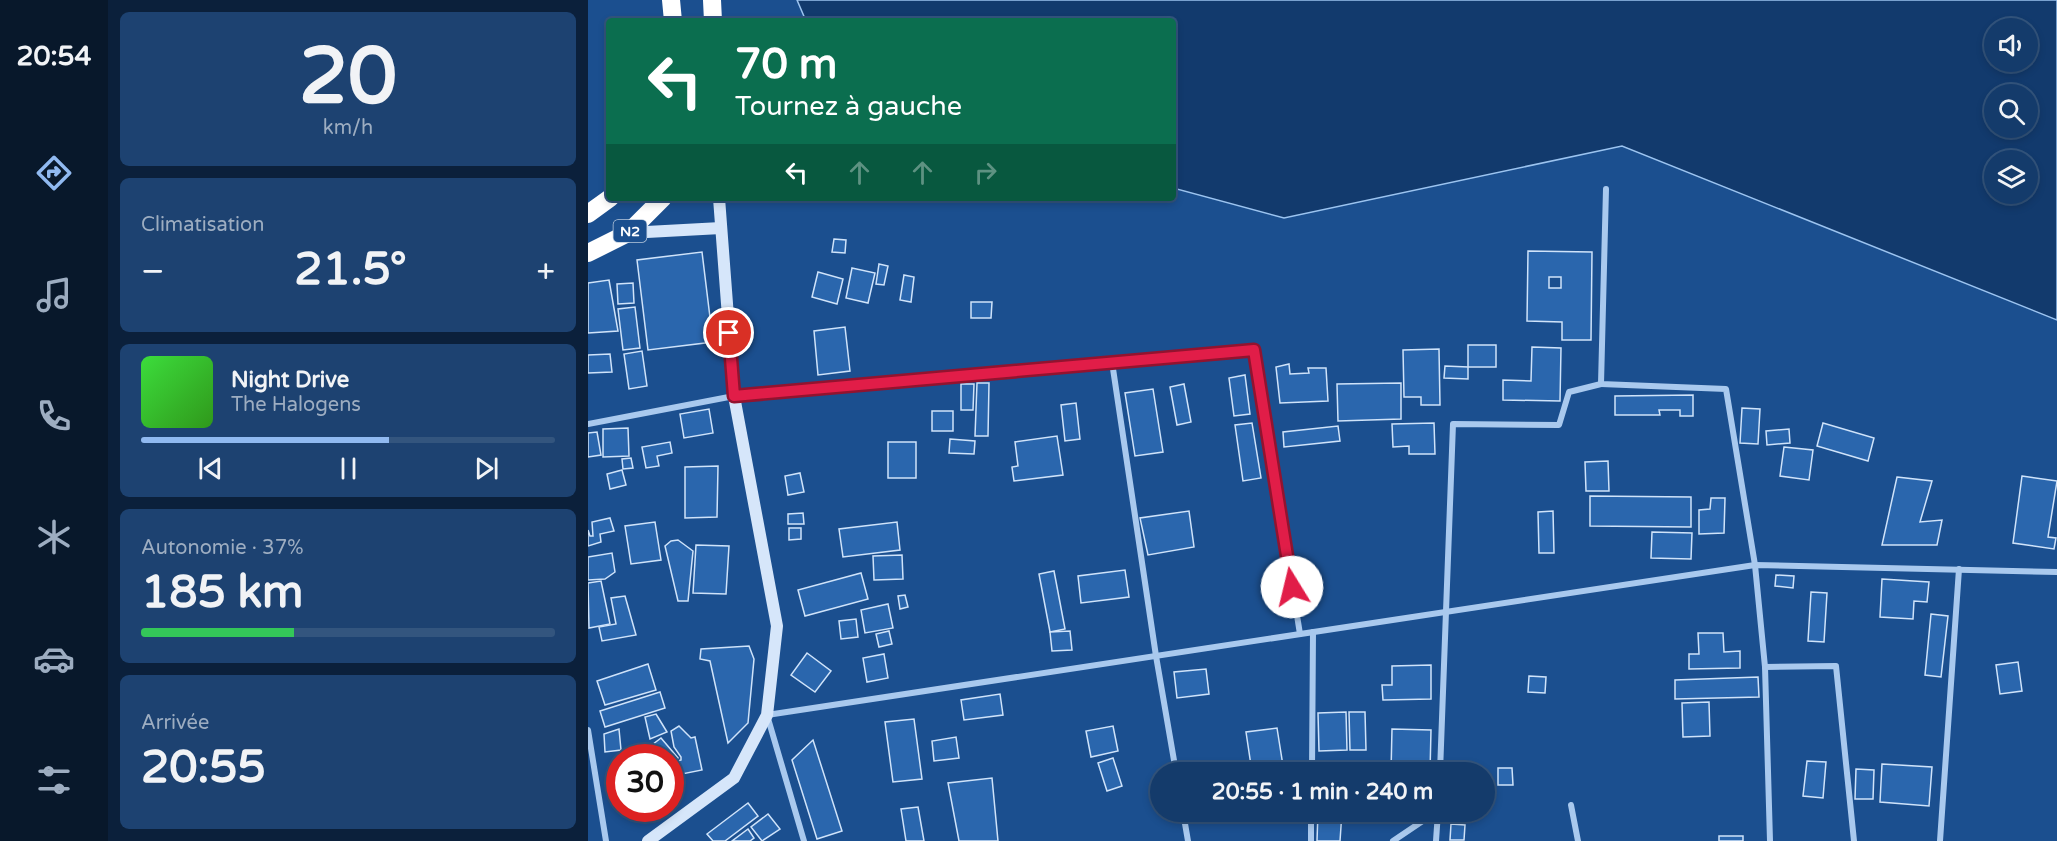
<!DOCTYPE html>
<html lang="fr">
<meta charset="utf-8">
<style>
:root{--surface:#143b6b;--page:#1d4271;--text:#f1f3f6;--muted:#9dadc1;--line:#33557e;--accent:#90b9f0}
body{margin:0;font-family:"Varela Round",sans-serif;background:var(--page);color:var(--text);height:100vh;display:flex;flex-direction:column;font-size:22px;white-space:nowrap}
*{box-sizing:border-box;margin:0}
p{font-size:20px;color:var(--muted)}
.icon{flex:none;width:33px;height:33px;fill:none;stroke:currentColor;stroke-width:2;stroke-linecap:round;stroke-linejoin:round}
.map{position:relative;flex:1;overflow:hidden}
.details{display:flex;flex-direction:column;gap:12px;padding:12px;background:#0b203b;width:480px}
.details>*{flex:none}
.banner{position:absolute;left:18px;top:18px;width:570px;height:183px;border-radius:6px;box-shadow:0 3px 9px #0003,0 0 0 2px var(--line);background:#0b6e4f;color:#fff;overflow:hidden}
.buttons{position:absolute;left:1396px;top:18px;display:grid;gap:12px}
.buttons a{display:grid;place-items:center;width:54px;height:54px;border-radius:50%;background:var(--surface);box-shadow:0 3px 9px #0003,0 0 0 2px var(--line);font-size:30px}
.speed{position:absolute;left:18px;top:744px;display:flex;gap:12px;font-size:30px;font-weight:700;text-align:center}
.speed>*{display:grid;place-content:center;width:78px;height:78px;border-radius:50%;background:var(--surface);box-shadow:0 3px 9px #0003,0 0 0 2px var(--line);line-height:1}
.speed .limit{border:9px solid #d22;background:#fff;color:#111}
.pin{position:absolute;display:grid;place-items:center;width:51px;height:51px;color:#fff;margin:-26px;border:3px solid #fff;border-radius:50%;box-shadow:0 2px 6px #0007}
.me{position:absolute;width:66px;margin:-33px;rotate:351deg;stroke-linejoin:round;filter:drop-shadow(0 0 4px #0008)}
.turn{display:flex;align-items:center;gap:21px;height:126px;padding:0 30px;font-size:27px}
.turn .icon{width:78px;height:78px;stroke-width:2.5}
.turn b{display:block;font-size:42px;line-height:51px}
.lanes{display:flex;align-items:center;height:57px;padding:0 30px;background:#0003;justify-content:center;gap:30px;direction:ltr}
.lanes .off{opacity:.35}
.big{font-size:45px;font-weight:700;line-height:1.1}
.details .card{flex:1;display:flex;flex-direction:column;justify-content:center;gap:9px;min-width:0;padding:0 21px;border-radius:9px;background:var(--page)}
.details .dial{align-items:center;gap:0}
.dial b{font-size:78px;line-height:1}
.song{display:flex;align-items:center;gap:18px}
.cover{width:72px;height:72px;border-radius:9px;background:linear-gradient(135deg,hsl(120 70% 55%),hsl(110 70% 35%))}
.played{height:6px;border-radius:3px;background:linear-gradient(90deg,var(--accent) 60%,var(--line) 60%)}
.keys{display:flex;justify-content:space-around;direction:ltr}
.heat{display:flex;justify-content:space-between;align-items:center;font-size:33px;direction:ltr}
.charge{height:9px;border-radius:4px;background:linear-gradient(90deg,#34c759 37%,var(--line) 0)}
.trip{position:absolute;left:562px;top:762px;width:345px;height:60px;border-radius:30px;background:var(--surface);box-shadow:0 3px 9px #0003,0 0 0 2px var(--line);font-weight:700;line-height:60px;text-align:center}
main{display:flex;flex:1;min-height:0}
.menu{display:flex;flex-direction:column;width:108px;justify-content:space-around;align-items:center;background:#08182b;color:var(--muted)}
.menu .icon{width:42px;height:42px}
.menu .on{color:var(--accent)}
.menu b{font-size:27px;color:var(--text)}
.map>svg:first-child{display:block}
</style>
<main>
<nav class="menu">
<b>20:54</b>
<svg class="icon on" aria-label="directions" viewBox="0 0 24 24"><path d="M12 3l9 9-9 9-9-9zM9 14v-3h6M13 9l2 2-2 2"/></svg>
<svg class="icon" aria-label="music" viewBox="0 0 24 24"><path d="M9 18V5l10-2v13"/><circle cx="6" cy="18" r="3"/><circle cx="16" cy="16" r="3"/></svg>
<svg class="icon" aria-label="phone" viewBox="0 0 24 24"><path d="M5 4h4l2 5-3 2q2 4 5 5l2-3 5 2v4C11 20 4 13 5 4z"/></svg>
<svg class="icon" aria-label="climate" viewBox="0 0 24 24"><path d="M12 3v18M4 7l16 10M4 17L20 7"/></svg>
<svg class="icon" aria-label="car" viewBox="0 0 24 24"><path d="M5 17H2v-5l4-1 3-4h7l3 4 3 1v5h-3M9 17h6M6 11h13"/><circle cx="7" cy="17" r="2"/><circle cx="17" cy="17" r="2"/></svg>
<svg class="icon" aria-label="filters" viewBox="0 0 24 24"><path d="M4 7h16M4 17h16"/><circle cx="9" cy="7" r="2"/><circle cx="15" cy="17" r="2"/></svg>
</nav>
<section class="details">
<div class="card dial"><b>20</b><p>km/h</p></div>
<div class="card"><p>Climatisation</p>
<div class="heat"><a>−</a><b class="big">21.5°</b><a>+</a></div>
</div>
<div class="card">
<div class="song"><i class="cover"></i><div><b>Night Drive</b><p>The Halogens</p></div></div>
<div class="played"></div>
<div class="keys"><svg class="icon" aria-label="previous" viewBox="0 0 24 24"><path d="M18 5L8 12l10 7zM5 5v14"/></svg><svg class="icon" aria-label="pause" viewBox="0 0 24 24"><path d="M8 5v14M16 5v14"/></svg><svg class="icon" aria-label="next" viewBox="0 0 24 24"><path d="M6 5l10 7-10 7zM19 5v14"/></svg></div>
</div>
<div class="card"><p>Autonomie · 37%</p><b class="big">185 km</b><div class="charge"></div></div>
<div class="card"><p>Arrivée</p><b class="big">20:55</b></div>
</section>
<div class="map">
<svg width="1469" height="841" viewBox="0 0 1469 841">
<rect width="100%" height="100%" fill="#1b4f8f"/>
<!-- water -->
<path fill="#123a6d" stroke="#9cc4f0" stroke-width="1.5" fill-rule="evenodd" d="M209,0H1469V320L1034,146L696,218L585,188V21H218ZM1407,28H1440V62H1407ZM1407,94H1440V128H1407ZM1407,160H1440V194H1407Z"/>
<!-- building -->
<g fill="#2a66ad" stroke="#cfe3fa" stroke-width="1.5" fill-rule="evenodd">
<polygon points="246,239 258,240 257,253 244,252"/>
<path d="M940,251L1004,252L1003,340H974V322L939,321ZM961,277H973V288H961Z"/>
<polygon points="114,252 125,342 60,350 49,260"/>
<polygon points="291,264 300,266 296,285 288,284"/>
<polygon points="264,268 287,273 280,303 258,298"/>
<polygon points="230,272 255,279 249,304 224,297"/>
<polygon points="316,275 326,277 323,302 312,300"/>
<polygon points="21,280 30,331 0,333 0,283"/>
<polygon points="45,283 46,303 30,304 29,284"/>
<polygon points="383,302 404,302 403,318 383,318"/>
<polygon points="47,307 52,348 35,350 30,309"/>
<polygon points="257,327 262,371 230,375 226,331"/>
<rect x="880" y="345" width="28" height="22"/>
<polygon points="944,347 973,348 972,401 915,400 915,380 943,381"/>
<polygon points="851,349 852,405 833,405 833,397 816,397 815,350"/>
<polygon points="54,351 59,386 41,389 36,354"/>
<polygon points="22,354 24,372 0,373 0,355"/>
<polygon points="701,364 702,374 721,373 720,368 738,368 740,401 692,403 688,367"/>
<polygon points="857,366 880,367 880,379 856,378"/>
<polygon points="657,375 662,414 646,416 641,378"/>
<polygon points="389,383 401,383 400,436 387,436"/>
<polygon points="813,383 813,419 750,421 749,384"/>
<polygon points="373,384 386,384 385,410 373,410"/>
<polygon points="596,384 603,422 589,425 582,387"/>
<polygon points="565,389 575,452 547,456 537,393"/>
<polygon points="1105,395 1105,416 1092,416 1092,410 1071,410 1072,415 1027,415 1027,396"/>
<polygon points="488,403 492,439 477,441 473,405"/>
<polygon points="1154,408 1172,409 1170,444 1152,443"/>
<polygon points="121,409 125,433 96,438 92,414"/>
<rect x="344" y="411" width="21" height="20"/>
<polygon points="664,423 673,478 655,481 647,425"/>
<polygon points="846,423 847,454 821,454 821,446 805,447 804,424"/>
<polygon points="1235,423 1286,438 1280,461 1229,446"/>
<polygon points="750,426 752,441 696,447 695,432"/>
<polygon points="40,428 41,456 15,457 15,429"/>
<polygon points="1201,429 1202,443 1179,445 1178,431"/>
<polygon points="9,432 13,455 0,457 0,433"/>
<polygon points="469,436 475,475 426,481 424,467 430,466 427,442"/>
<polygon points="362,439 387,441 386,454 361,453"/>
<polygon points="82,442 84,453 69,456 71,466 58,468 54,447"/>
<rect x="300" y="442" width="28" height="36"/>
<polygon points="1196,447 1225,450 1221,480 1192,476"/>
<polygon points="43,458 45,468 35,469 34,459"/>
<polygon points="1020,461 1021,491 998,491 997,462"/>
<polygon points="130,466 129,517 97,518 97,467"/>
<polygon points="34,470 38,485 22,489 19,474"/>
<polygon points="212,473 216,492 200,495 197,476"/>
<polygon points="1434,476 1469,481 1460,537 1468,538 1466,549 1425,543"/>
<polygon points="1309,477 1344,481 1332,522 1354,520 1349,545 1294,545"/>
<polygon points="1002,496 1103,497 1103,527 1002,526"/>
<polygon points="1123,498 1137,498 1136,533 1111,534 1111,510 1122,509"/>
<polygon points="601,511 606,547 560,555 552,518"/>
<polygon points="965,511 966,553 951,553 950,512"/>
<polygon points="215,513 216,524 200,524 200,514"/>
<polygon points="22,518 26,531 12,534 13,542 0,546 0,530 2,536 5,536 4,522"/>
<polygon points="67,522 73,560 43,564 37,526"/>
<polygon points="309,522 312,550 255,557 251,529"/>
<polygon points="201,528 213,528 213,539 201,540"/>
<polygon points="1064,532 1104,533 1103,559 1063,558"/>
<polygon points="90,540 105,551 100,601 90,601 77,546 83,541"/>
<polygon points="108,545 141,546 138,594 105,593"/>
<polygon points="24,553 27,572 17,579 0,580 0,557"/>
<polygon points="314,555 315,579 286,580 285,556"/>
<polygon points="537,570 541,597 493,603 490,576"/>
<polygon points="466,571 477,629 462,632 451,574"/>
<polygon points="273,573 280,599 217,616 210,590"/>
<polygon points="1188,575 1206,576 1205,588 1187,586"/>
<polygon points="1294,579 1341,582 1339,602 1326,601 1325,619 1292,617"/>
<polygon points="13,581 22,624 1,628 0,583"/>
<polygon points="1223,592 1239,593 1236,642 1220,641"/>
<polygon points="317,595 320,607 312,609 310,596"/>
<polygon points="37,596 48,635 14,641 11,627 28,624 23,598"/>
<polygon points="300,604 305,628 277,633 273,610"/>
<polygon points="1343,614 1360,616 1353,677 1337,675"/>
<polygon points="268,619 270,637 253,639 251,621"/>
<polygon points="301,631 304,644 291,647 288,634"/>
<polygon points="482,631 484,650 464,651 462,632"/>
<polygon points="1110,633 1135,633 1136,652 1152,651 1152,668 1101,669 1101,654 1111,654"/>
<polygon points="161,646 166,659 160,723 140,743 122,661 112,659 113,649"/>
<polygon points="219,653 243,671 227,692 203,675"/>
<polygon points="296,654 300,678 279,682 275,658"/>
<polygon points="1430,662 1434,691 1412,694 1408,665"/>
<polygon points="60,664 68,690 17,705 9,681"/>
<polygon points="843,665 843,699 795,700 794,685 804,685 804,666"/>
<polygon points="618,669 621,694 589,698 586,672"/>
<polygon points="941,676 958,677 957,693 940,692"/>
<polygon points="1170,677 1171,697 1087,699 1087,680"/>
<polygon points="72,692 77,708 17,727 12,711"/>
<polygon points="412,694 415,715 376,720 373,700"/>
<polygon points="1121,702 1122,736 1095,737 1094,703"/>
<polygon points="758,712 759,750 731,751 730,713"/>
<polygon points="761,712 777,712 778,750 762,750"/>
<polygon points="68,714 79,732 62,739 57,717"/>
<polygon points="326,719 334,779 305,782 297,722"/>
<polygon points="91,726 103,738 107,737 114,770 94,774 90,761 93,760 93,757 86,747 83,731"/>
<polygon points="525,726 530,751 503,757 498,731"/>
<polygon points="689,728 696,772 664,772 658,732"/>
<polygon points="31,729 33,750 17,752 16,734"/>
<polygon points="804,729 843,730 842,772 803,772"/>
<polygon points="368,737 371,758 346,761 344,741"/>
<polygon points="73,738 90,758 82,765 82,758 47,758"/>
<polygon points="225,740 254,831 229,839 204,760"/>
<polygon points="525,758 534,786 519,791 510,763"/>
<polygon points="1219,761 1238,762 1235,798 1215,796"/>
<polygon points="1294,764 1344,767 1341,806 1292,802"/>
<polygon points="910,768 924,768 925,785 910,785"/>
<polygon points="1268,769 1286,770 1285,799 1267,799"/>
<polygon points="404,778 410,841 371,841 360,783"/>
<polygon points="160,803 170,816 137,841 125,841 119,834"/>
<polygon points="330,807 336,841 318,841 313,809"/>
<polygon points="730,812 754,812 752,841 729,841"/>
<polygon points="180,814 192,829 174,841 163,827"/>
<polygon points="863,824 877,825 876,840 862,840"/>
<polygon points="160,829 166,838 162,841 144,841"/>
<rect x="1131" y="836" width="24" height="5"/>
</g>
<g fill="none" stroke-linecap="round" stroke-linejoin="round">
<!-- street -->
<g stroke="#a9c9ee" stroke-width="6">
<polyline points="1018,189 1013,384 1138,389 1167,565 1177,667 1182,841"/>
<polyline points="524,362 568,656 588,772"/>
<polyline points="0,424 146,396 666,350 712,634"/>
<polyline points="1177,667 1248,666 1266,841"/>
<polyline points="0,730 18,841"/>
<polyline points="724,772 725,632"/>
<polyline points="852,772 865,424 971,425 981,392 1013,384"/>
<polyline points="983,805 990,841"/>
<polyline points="595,812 600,841"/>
<polyline points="216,841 179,715 1167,565 1469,572"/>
<polyline points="723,841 723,812"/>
<polyline points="805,841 848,812"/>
<polyline points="848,841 850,812"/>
<polyline points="1352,841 1371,569"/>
</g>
<!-- secondary -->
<g stroke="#d6e6fa" stroke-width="12">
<polyline points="40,233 133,228"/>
<polyline points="60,841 146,778 179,715 189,626 146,396 131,198"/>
</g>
<!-- highway -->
<g stroke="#fff" stroke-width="18">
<polyline points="83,0 85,21"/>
<polyline points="124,0 125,21"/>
<polyline points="0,214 22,198"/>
<polyline points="0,253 40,233 75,198"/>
</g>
</g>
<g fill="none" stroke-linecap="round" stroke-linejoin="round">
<defs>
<polyline id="route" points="141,333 146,396 666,350 704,587"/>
</defs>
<!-- route casing -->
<use href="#route" stroke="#92132f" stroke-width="15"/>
<!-- route -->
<use href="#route" stroke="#e11d48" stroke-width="10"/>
</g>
<g text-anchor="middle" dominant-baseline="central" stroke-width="6" stroke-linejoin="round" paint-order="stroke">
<!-- shield labels -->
<rect fill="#1b4f8f" stroke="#bbcadd" stroke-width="1.5" x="25.5" y="220" width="33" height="22" rx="4.5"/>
<g font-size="14" font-weight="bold" fill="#fff">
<text x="42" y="231">N2</text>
</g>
</g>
</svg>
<div class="buttons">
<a><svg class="icon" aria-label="sound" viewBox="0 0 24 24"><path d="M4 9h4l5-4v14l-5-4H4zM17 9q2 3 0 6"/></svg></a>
<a><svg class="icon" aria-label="search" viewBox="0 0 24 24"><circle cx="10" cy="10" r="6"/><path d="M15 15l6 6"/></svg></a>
<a><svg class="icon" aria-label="layers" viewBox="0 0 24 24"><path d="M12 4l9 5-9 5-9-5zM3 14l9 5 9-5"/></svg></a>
</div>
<div class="speed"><div class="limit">30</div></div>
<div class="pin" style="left:141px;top:333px;background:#d93025"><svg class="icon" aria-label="arrive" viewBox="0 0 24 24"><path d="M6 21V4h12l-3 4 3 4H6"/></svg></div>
<svg class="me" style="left:704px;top:587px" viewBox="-20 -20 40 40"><circle r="19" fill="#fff"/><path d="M0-13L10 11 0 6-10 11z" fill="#e11d48"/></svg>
<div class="trip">20:55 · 1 min · 240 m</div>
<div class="banner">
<div class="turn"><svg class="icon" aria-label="left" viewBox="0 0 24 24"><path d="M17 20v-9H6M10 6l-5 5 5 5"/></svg><div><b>70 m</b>Tournez à gauche</div></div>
<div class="lanes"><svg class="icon" aria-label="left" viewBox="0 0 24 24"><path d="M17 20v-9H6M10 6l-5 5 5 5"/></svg><svg class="icon off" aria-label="ahead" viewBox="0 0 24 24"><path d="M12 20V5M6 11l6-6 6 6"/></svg><svg class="icon off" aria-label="ahead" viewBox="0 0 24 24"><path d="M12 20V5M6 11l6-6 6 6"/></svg><svg class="icon off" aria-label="right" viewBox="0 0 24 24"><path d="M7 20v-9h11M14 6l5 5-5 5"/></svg></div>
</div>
</div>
</main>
